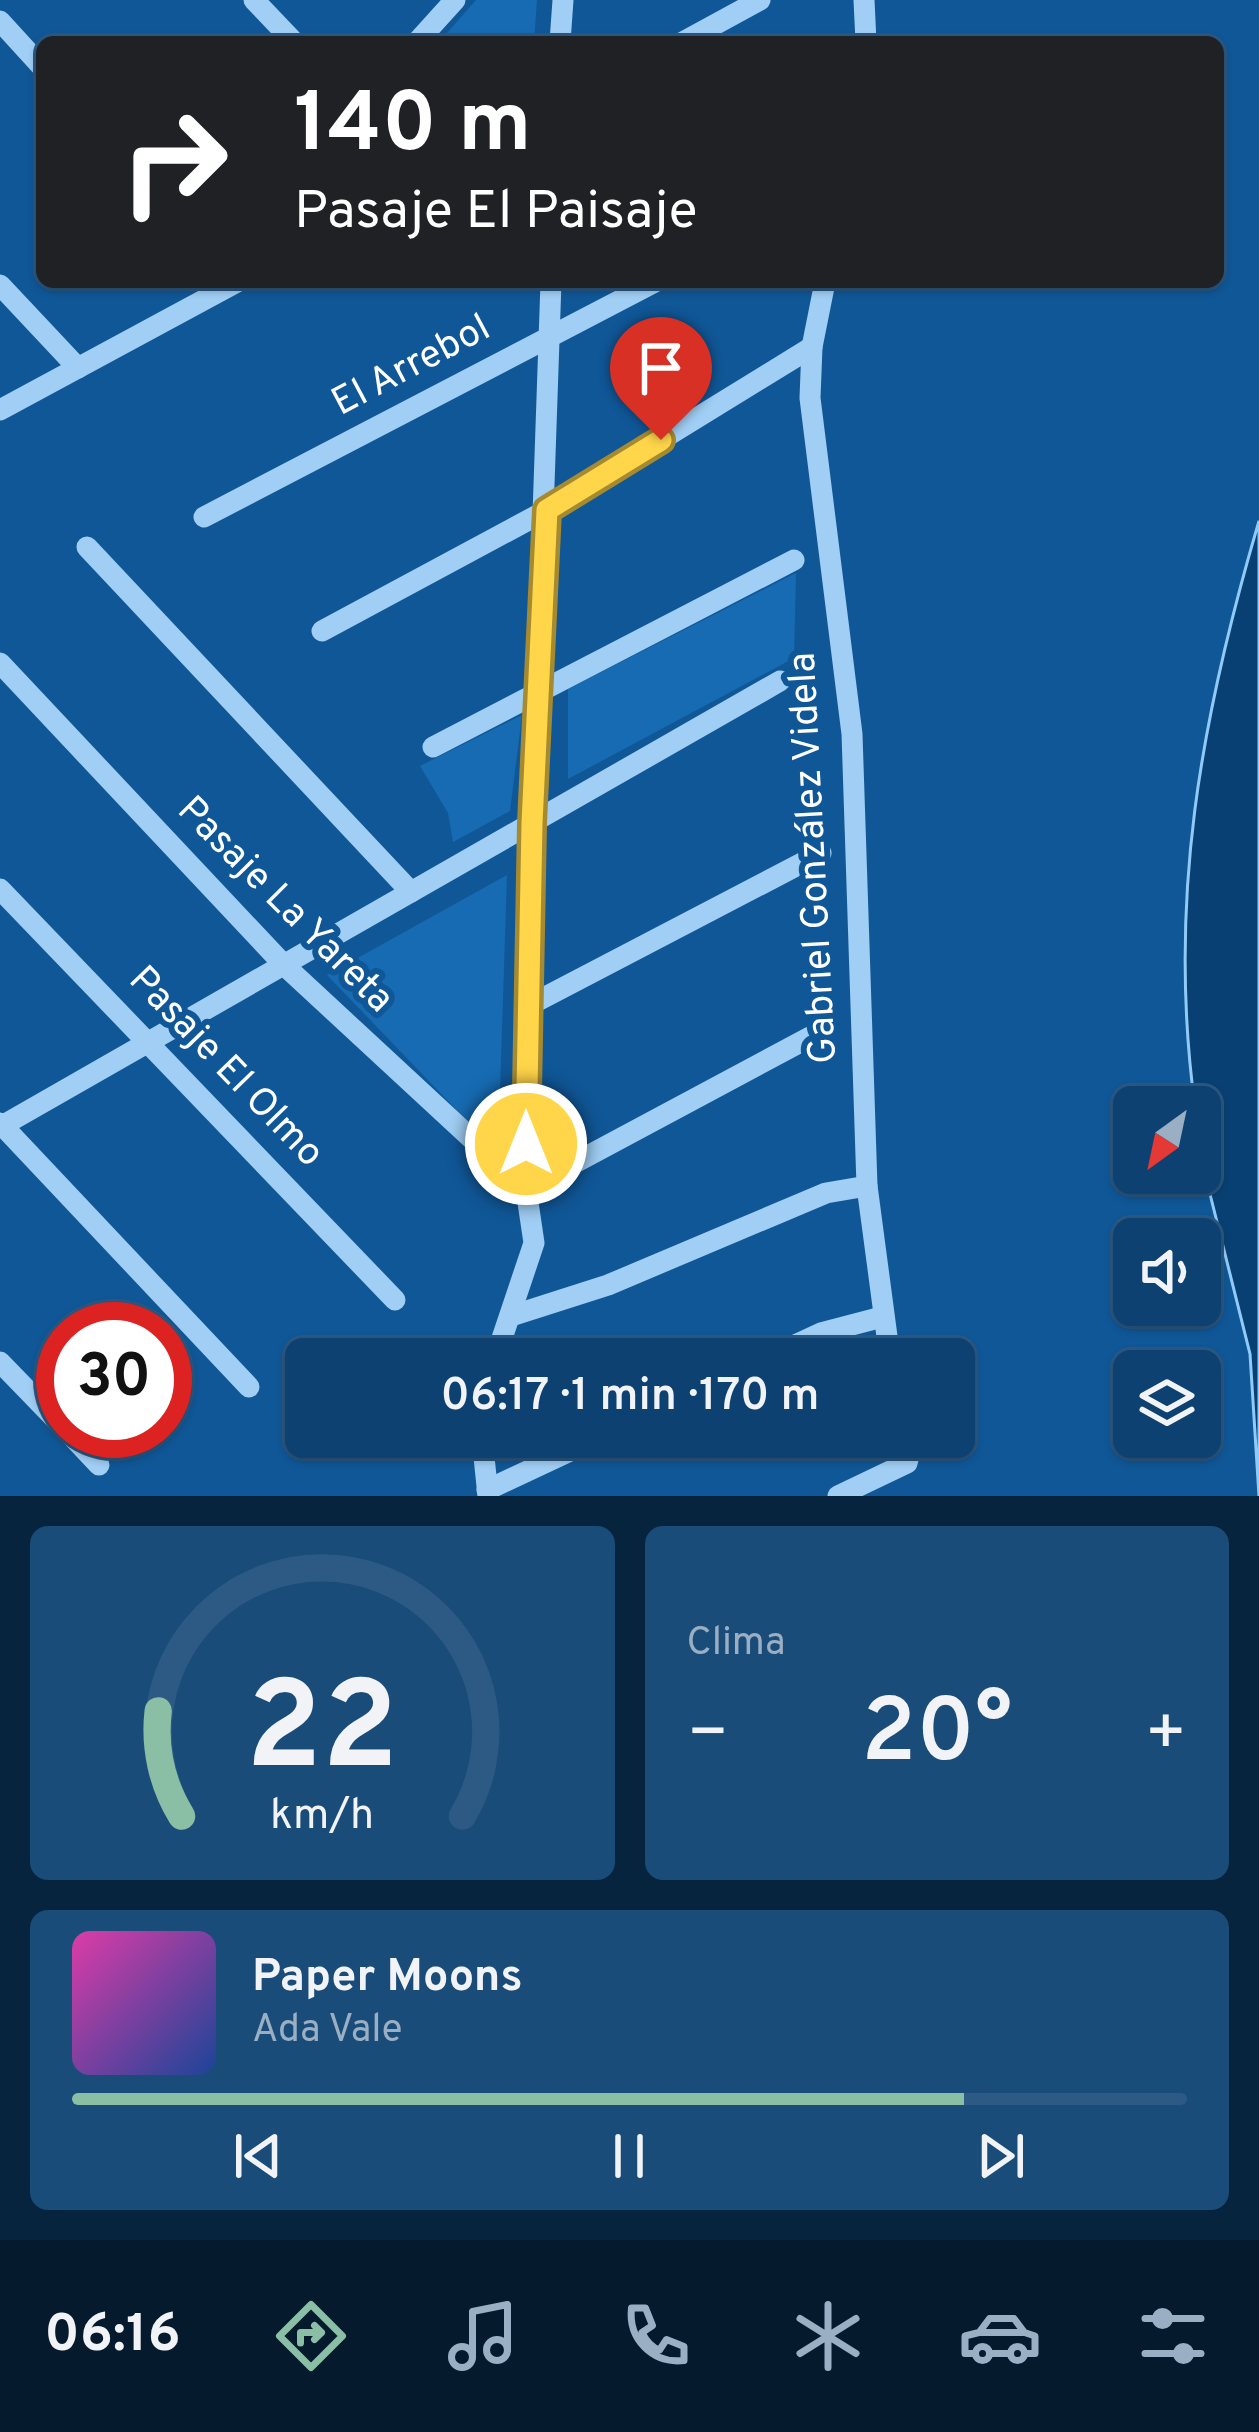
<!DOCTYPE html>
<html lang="es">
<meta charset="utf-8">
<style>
:root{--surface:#0c4171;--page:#1a4c79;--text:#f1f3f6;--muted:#9aafc3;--line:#2c5a84;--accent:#8abfa5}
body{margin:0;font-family:Overpass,sans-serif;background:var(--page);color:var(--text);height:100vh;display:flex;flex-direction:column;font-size:45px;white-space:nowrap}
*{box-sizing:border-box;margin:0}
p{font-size:39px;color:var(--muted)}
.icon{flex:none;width:66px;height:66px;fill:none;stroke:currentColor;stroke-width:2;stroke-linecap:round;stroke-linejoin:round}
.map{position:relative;height:1496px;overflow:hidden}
.drawer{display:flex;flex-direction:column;gap:30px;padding:30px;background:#07243e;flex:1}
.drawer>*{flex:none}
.hud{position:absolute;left:36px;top:36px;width:1188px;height:252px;border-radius:18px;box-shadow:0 3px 9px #0004,0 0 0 3px var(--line);background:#202124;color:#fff;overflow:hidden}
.needle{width:78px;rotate:213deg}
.buttons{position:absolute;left:1113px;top:1086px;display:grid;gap:24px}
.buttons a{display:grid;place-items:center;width:108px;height:108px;border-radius:18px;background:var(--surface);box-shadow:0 3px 9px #0004,0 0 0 3px var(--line);font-size:60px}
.speed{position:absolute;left:36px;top:1302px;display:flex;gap:24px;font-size:60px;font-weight:700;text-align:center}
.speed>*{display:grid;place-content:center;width:156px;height:156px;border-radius:50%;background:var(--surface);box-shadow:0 3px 9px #0004,0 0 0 3px var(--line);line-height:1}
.speed .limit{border:18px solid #d22;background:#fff;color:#111}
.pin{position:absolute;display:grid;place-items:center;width:102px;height:102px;color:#fff;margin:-123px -51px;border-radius:50% 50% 50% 0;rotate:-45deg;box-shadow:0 0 12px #0007}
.pin .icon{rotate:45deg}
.me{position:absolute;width:132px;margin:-66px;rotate:0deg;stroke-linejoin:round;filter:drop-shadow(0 0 9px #0008)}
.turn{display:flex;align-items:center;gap:42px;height:252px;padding:0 60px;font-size:54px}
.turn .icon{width:156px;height:156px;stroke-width:2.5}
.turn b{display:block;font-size:84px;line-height:102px}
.big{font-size:90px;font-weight:600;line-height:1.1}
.drawer .card{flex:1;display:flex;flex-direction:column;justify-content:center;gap:18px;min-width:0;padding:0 42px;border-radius:18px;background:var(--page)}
.drawer .dial{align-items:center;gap:0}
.dial svg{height:312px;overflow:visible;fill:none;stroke:var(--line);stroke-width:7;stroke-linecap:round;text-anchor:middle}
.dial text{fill:var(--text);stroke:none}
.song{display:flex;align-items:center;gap:36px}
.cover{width:144px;height:144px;border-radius:18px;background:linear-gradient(135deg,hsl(320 70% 55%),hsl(220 70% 35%))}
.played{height:12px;border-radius:6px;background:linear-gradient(90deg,var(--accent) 80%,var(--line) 80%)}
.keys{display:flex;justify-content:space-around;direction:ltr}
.heat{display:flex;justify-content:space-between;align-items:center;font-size:66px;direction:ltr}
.drawer .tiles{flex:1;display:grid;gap:30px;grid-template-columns:1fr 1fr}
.card:last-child{grid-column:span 2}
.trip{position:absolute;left:285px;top:1338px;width:690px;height:120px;border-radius:18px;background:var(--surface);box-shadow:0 3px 9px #0004,0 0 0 3px var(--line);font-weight:600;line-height:120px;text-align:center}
.tab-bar{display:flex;height:192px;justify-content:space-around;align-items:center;background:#051a2d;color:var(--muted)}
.tab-bar .icon{width:84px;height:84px}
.tab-bar .active{color:var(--accent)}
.tab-bar b{font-size:54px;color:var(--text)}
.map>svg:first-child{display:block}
</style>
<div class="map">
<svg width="1259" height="1496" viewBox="0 0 1259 1496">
<rect width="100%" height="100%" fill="#105797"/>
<!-- green -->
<g fill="#176bb2">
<polygon points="476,0 537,0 534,42 439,42"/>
<polygon points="796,573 794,658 568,779 568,689"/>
<polygon points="522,715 510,811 453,842 448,813 420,766"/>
<polygon points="507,875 498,1153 327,975"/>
</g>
<!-- water -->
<path fill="#094073" stroke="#91caf8" stroke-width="3" d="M1259,521V1496L1250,1354L1204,1170L1200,1107H1195C1167,901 1201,718 1259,521Z"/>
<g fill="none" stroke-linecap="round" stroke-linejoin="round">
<!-- minor -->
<g stroke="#a0cef4" stroke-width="21">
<polyline points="254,0 294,42"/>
<polyline points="864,0 866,42"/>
<polyline points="0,21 42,67"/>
<polyline points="417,42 455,0"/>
<polyline points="560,42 563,0"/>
<polyline points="683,42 760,0"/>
<polyline points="825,282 812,347 810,398 852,734 867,1186 890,1359"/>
<polyline points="0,285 78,368"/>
<polyline points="0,410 237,282"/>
<polyline points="204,517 655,282"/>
<polyline points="87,547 411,892"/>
<polyline points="322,631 547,510 812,347"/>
<polyline points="0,663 284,965 526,1189 810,1037"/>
<polyline points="433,747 794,560"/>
<polyline points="0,889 395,1300"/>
<polyline points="526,1007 821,853"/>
<polyline points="0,1123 249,1387"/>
<polyline points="0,1127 780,681"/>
<polyline points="511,1316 608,1285 826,1193 867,1186"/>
<polyline points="495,1359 534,1243 526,1189 526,1007 551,282"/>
<polyline points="765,1359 821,1333 882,1317"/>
<polyline points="0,1362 63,1427"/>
<polyline points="67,1431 99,1465"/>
<polyline points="482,1437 488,1496"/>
<polyline points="487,1490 600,1437"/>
<polyline points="838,1496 907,1463 914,1437"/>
</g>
</g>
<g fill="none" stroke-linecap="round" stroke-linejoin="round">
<defs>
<polyline id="route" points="526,1144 532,823 547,510 661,440"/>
</defs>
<!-- route casing -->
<use href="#route" stroke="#a68a30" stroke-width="30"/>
<!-- route -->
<use href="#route" stroke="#ffd54a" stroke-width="21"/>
</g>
<g text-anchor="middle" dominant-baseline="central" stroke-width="12" stroke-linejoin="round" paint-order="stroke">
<!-- street labels -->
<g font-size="39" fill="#fff" stroke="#105797">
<text transform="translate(412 367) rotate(-28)">El Arrebol</text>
<text transform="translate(815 858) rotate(-93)">Gabriel González Videla</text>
<text transform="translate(284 906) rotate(45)">Pasaje La Yareta</text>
<text transform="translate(225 1068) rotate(46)">Pasaje El Olmo</text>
</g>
</g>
</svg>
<div class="buttons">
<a><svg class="needle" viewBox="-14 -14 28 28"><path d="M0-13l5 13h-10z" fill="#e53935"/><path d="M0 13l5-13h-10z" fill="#9aafc3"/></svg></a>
<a><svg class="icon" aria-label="sound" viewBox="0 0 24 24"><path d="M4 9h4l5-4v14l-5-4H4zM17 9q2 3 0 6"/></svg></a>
<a><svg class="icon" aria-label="layers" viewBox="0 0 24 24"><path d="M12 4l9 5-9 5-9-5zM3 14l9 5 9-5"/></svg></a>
</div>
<div class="speed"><div class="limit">30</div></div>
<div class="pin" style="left:661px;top:440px;background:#d93025"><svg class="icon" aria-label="arrive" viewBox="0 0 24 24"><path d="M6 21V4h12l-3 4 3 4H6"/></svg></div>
<svg class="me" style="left:526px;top:1144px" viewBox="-20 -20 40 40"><circle r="17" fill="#ffd54a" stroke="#fff" stroke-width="3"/><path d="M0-11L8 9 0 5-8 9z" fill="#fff"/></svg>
<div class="trip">06:17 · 1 min · 170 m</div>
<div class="hud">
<div class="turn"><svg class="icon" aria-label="right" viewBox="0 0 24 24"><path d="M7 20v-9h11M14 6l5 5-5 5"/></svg><div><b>140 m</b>Pasaje El Paisaje</div></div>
</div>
</div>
<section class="drawer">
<div class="tiles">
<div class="card dial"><svg viewBox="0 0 100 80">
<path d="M14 69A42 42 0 1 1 86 69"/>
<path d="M14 69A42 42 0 0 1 8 42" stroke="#8abfa5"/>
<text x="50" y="56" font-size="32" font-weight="700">22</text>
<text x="50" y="72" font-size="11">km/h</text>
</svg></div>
<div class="card"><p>Clima</p>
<div class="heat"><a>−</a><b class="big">20°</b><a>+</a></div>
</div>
<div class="card">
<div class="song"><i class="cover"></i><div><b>Paper Moons</b><p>Ada Vale</p></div></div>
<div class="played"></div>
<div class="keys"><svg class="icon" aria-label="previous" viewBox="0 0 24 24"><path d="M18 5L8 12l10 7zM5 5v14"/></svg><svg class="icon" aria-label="pause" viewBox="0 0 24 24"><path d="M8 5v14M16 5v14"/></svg><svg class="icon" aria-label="next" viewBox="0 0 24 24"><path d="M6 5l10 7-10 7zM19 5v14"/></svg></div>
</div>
</div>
</section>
<nav class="tab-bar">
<b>06:16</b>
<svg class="icon active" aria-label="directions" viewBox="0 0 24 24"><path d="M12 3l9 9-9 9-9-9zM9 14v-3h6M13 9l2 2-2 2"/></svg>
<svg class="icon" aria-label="music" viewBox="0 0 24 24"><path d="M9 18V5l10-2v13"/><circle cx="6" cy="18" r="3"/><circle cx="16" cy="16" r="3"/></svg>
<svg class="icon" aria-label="phone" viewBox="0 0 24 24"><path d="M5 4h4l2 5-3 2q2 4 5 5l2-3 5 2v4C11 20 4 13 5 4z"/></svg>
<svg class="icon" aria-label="climate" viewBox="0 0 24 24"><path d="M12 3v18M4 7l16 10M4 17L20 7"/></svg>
<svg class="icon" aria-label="car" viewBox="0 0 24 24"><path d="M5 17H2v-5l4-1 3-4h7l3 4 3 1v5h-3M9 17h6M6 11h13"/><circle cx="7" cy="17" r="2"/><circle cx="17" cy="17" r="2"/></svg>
<svg class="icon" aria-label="filters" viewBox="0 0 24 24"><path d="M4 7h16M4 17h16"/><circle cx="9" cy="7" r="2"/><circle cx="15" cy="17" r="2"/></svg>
</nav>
